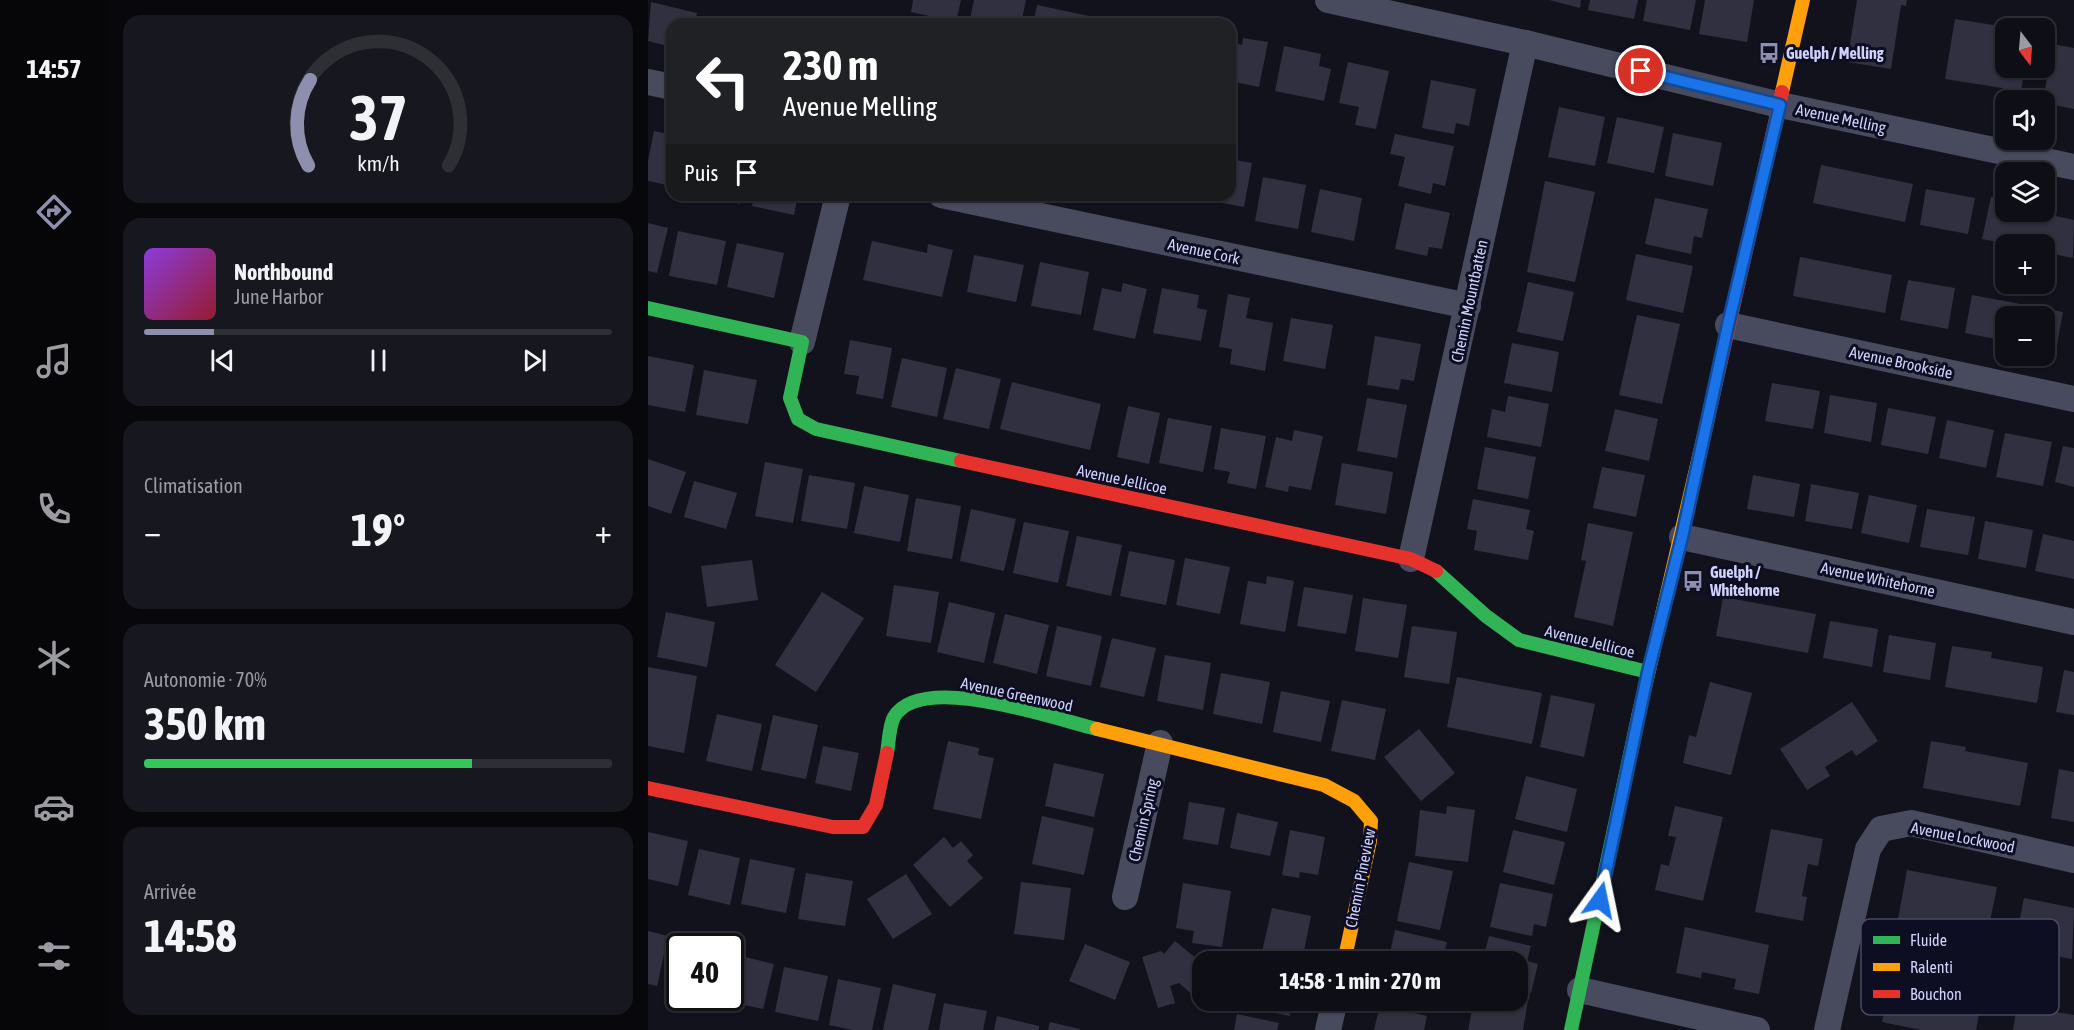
<!DOCTYPE html>
<html lang="fr">
<meta charset="utf-8">
<style>
:root{--surface:#0e0e16;--page:#17171f;--text:#f1f3f6;--muted:#9b9ca1;--line:#2e2e35;--accent:#8e8faf}
body{margin:0;font-family:"Asap Condensed",sans-serif;background:var(--page);color:var(--text);height:100vh;display:flex;flex-direction:column;font-size:22px;white-space:nowrap}
*{box-sizing:border-box;margin:0}
p{font-size:20px;color:var(--muted)}
.icon{flex:none;width:33px;height:33px;fill:none;stroke:currentColor;stroke-width:2;stroke-linecap:round;stroke-linejoin:round}
.map{position:relative;flex:1;overflow:hidden}
.drawer{display:flex;flex-direction:column;gap:15px;padding:15px;background:#08080c;width:540px}
.drawer>*{flex:none}
.top-card{position:absolute;left:18px;top:18px;width:570px;height:183px;border-radius:18px;box-shadow:0 2px 4px #0004,0 0 0 2px var(--line);background:#202124;color:#fff;overflow:hidden}
.needle{width:39px;rotate:164deg}
.tools{position:absolute;left:1347px;top:18px;display:grid;gap:12px}
.tools a{display:grid;place-items:center;width:60px;height:60px;border-radius:12px;background:var(--surface);box-shadow:0 2px 4px #0004,0 0 0 2px var(--line);font-size:30px}
.speed{position:absolute;left:18px;top:933px;display:flex;gap:12px;font-size:30px;font-weight:700;text-align:center}
.speed>*{display:grid;place-content:center;width:78px;height:78px;border-radius:50%;background:var(--surface);box-shadow:0 2px 4px #0004,0 0 0 2px var(--line);line-height:1}
.speed .limit{border:3px solid #111;border-radius:9px;background:#fff;color:#111}
.pin{position:absolute;display:grid;place-items:center;width:51px;height:51px;color:#fff;margin:-26px;border:3px solid #fff;border-radius:50%;box-shadow:0 2px 6px #0007}
.me{position:absolute;width:66px;margin:-33px;rotate:12deg;stroke-linejoin:round;filter:drop-shadow(0 0 4px #0008)}
.turn{display:flex;align-items:center;gap:21px;height:126px;padding:0 18px;font-size:27px}
.turn .icon{width:78px;height:78px;stroke-width:2.5}
.turn b{display:block;font-size:42px;line-height:51px}
.then{display:flex;align-items:center;height:57px;padding:0 18px;background:#0003;gap:12px;font-size:22px}
.big{font-size:45px;font-weight:700;line-height:1.1}
.drawer .card{flex:1;display:flex;flex-direction:column;justify-content:center;gap:9px;min-width:0;padding:0 21px;border-radius:18px;background:var(--page)}
.drawer .dial{align-items:center;gap:0}
.dial svg{height:156px;overflow:visible;fill:none;stroke:var(--line);stroke-width:7;stroke-linecap:round;text-anchor:middle}
.dial text{fill:var(--text);stroke:none}
.song{display:flex;align-items:center;gap:18px}
.cover{width:72px;height:72px;border-radius:9px;background:linear-gradient(135deg,hsl(270 70% 55%),hsl(350 70% 35%))}
.played{height:6px;border-radius:3px;background:linear-gradient(90deg,var(--accent) 15%,var(--line) 15%)}
.keys{display:flex;justify-content:space-around;direction:ltr}
.heat{display:flex;justify-content:space-between;align-items:center;font-size:33px;direction:ltr}
.charge{height:9px;border-radius:4px;background:linear-gradient(90deg,#34c759 70%,var(--line) 0)}
.trip{position:absolute;left:544px;top:951px;width:336px;height:60px;border-radius:18px;background:var(--surface);box-shadow:0 2px 4px #0004,0 0 0 2px var(--line);font-weight:700;line-height:60px;text-align:center}
main{display:flex;flex:1;min-height:0}
.tab-bar{display:flex;flex-direction:column;width:108px;justify-content:space-around;align-items:center;background:#060609;color:var(--muted)}
.tab-bar .icon{width:42px;height:42px}
.tab-bar .current{color:var(--accent)}
.tab-bar b{font-size:27px;color:var(--text)}
.map>svg:first-child{display:block}
</style>
<main>
<nav class="tab-bar">
<b>14:57</b>
<svg class="icon current" aria-label="directions" viewBox="0 0 24 24"><path d="M12 3l9 9-9 9-9-9zM9 14v-3h6M13 9l2 2-2 2"/></svg>
<svg class="icon" aria-label="music" viewBox="0 0 24 24"><path d="M9 18V5l10-2v13"/><circle cx="6" cy="18" r="3"/><circle cx="16" cy="16" r="3"/></svg>
<svg class="icon" aria-label="phone" viewBox="0 0 24 24"><path d="M5 4h4l2 5-3 2q2 4 5 5l2-3 5 2v4C11 20 4 13 5 4z"/></svg>
<svg class="icon" aria-label="climate" viewBox="0 0 24 24"><path d="M12 3v18M4 7l16 10M4 17L20 7"/></svg>
<svg class="icon" aria-label="car" viewBox="0 0 24 24"><path d="M5 17H2v-5l4-1 3-4h7l3 4 3 1v5h-3M9 17h6M6 11h13"/><circle cx="7" cy="17" r="2"/><circle cx="17" cy="17" r="2"/></svg>
<svg class="icon" aria-label="filters" viewBox="0 0 24 24"><path d="M4 7h16M4 17h16"/><circle cx="9" cy="7" r="2"/><circle cx="15" cy="17" r="2"/></svg>
</nav>
<section class="drawer">
<div class="card dial"><svg viewBox="0 0 100 80">
<path d="M14 69A42 42 0 1 1 86 69"/>
<path d="M14 69A42 42 0 0 1 15 25" stroke="#8e8faf"/>
<text x="50" y="56" font-size="32" font-weight="700">37</text>
<text x="50" y="72" font-size="11">km/h</text>
</svg></div>
<div class="card">
<div class="song"><i class="cover"></i><div><b>Northbound</b><p>June Harbor</p></div></div>
<div class="played"></div>
<div class="keys"><svg class="icon" aria-label="previous" viewBox="0 0 24 24"><path d="M18 5L8 12l10 7zM5 5v14"/></svg><svg class="icon" aria-label="pause" viewBox="0 0 24 24"><path d="M8 5v14M16 5v14"/></svg><svg class="icon" aria-label="next" viewBox="0 0 24 24"><path d="M6 5l10 7-10 7zM19 5v14"/></svg></div>
</div>
<div class="card"><p>Climatisation</p>
<div class="heat"><a>−</a><b class="big">19°</b><a>+</a></div>
</div>
<div class="card"><p>Autonomie · 70%</p><b class="big">350 km</b><div class="charge"></div></div>
<div class="card"><p>Arrivée</p><b class="big">14:58</b></div>
</section>
<div class="map">
<svg width="1426" height="1030" viewBox="0 0 1426 1030">
<rect width="100%" height="100%" fill="#12121d"/>
<!-- building -->
<g fill="#303040">
<polygon points="265,0 313,0 308,22 263,12"/>
<polygon points="326,0 378,0 373,24 321,24"/>
<polygon points="901,0 933,0 932,8"/>
<polygon points="942,0 990,0 986,19 940,10"/>
<polygon points="999,0 1048,0 1042,30 995,21"/>
<polygon points="1057,0 1106,0 1099,42 1051,34"/>
<polygon points="1209,0 1259,0 1258,6 1253,5 1243,69 1199,62"/>
<polygon points="3,2 49,13 47,24 24,24 24,47 0,41"/>
<polygon points="389,5 469,22 469,24 385,24"/>
<polygon points="59,16 93,23 93,24 57,24"/>
<polygon points="1307,19 1358,27 1358,68 1377,68 1373,91 1297,79"/>
<polygon points="595,38 620,42 611,87 587,82 582,101 582,42 594,45"/>
<polygon points="1405,44 1426,48 1426,109 1396,103 1395,100"/>
<polygon points="636,46 673,54 671,66 683,69 676,101 627,91"/>
<polygon points="700,62 741,71 728,129 707,125 711,107 691,103"/>
<polygon points="783,80 828,89 821,126 808,123 806,134 774,128"/>
<polygon points="911,107 957,117 947,166 900,157"/>
<polygon points="969,117 1016,127 1006,173 959,163"/>
<polygon points="6,131 24,135 24,186 0,181 0,161"/>
<polygon points="1025,133 1074,143 1065,186 1017,176"/>
<polygon points="747,134 806,146 797,186 785,183 783,194 750,186 757,157 742,154"/>
<polygon points="582,159 604,163 596,207 559,200 560,195 582,195"/>
<polygon points="1173,165 1265,184 1257,222 1165,203"/>
<polygon points="615,177 658,185 650,229 607,221"/>
<polygon points="897,181 947,192 927,282 879,272"/>
<polygon points="672,189 714,198 706,241 663,232"/>
<polygon points="1278,189 1327,198 1320,234 1272,225"/>
<polygon points="59,195 95,195 92,204"/>
<polygon points="106,195 150,195 146,215 104,206"/>
<polygon points="1343,197 1358,200 1358,212 1379,212 1378,214 1398,218 1399,214 1426,220 1425,258 1396,252 1396,244 1360,244 1334,239"/>
<polygon points="1007,198 1060,209 1054,238 1046,236 1043,254 997,244"/>
<polygon points="757,203 802,213 794,249 781,247 779,256 747,249"/>
<polygon points="0,223 20,228 9,273 0,271"/>
<polygon points="30,231 78,241 69,285 21,276"/>
<polygon points="224,241 279,253 280,244 305,250 294,297 215,280"/>
<polygon points="89,243 136,253 126,298 79,287"/>
<polygon points="988,254 1045,266 1035,313 978,300"/>
<polygon points="326,255 376,265 368,302 319,292"/>
<polygon points="1152,257 1244,275 1237,313 1145,296"/>
<polygon points="392,262 441,272 433,315 383,306"/>
<polygon points="1260,280 1307,288 1300,329 1252,320"/>
<polygon points="880,282 926,292 915,341 869,332"/>
<polygon points="475,283 499,289 487,339 445,330 454,288 473,292"/>
<polygon points="514,288 551,295 549,308 559,310 553,341 505,333"/>
<polygon points="580,294 602,298 598,318 625,323 617,371 582,364 584,349 571,347"/>
<polygon points="1324,295 1415,312 1408,350 1396,348 1396,316 1358,316 1358,341 1317,333"/>
<polygon points="989,315 1032,324 1014,404 971,395"/>
<polygon points="643,318 685,325 677,369 635,361"/>
<polygon points="727,336 773,344 766,381 753,379 751,390 719,385"/>
<polygon points="202,340 244,348 235,399 208,394 211,376 196,374"/>
<polygon points="864,343 911,352 904,392 856,383"/>
<polygon points="0,356 46,365 37,412 0,405"/>
<polygon points="254,358 299,368 289,417 243,407"/>
<polygon points="308,368 353,379 341,429 295,419"/>
<polygon points="56,370 109,380 100,424 48,415"/>
<polygon points="364,382 453,404 442,450 352,429"/>
<polygon points="1124,383 1172,391 1165,429 1117,421"/>
<polygon points="1182,395 1229,403 1223,442 1176,433"/>
<polygon points="860,396 901,404 893,447 839,437 844,409 857,412"/>
<polygon points="719,398 759,405 749,458 709,451"/>
<polygon points="480,406 512,413 501,464 469,457"/>
<polygon points="1240,408 1288,417 1280,454 1233,445"/>
<polygon points="967,409 1010,419 1001,461 957,451"/>
<polygon points="520,418 564,426 555,472 511,463"/>
<polygon points="1299,420 1346,430 1338,468 1291,458"/>
<polygon points="573,428 618,436 608,489 579,483 582,472 566,469"/>
<polygon points="646,430 675,436 663,490 641,486 640,492 617,487 628,437 644,441"/>
<polygon points="1357,433 1404,442 1395,486 1348,477"/>
<polygon points="1415,446 1426,448 1426,487 1407,482"/>
<polygon points="837,447 888,457 880,499 829,489"/>
<polygon points="0,459 38,472 23,514 0,506"/>
<polygon points="117,462 155,469 145,523 107,516"/>
<polygon points="694,463 745,472 738,514 687,505"/>
<polygon points="954,467 997,475 988,517 945,508"/>
<polygon points="161,475 207,483 199,529 153,521"/>
<polygon points="1105,475 1152,484 1146,517 1099,509"/>
<polygon points="46,481 89,493 78,529 36,517"/>
<polygon points="1163,484 1211,493 1204,529 1157,521"/>
<polygon points="216,486 261,495 252,542 206,533"/>
<polygon points="1221,495 1269,505 1261,543 1213,533"/>
<polygon points="268,498 313,506 304,559 259,551"/>
<polygon points="825,499 882,510 878,529 886,531 880,560 826,550 829,531 819,529"/>
<polygon points="323,509 368,519 356,571 312,561"/>
<polygon points="1279,509 1327,517 1320,555 1272,547"/>
<polygon points="1337,521 1385,530 1378,568 1330,559"/>
<polygon points="376,522 421,531 410,583 365,573"/>
<polygon points="940,523 985,532 965,626 926,617 938,561 933,560"/>
<polygon points="1395,534 1426,541 1426,579 1387,571"/>
<polygon points="429,536 474,545 463,596 418,586"/>
<polygon points="481,551 527,560 518,605 472,596"/>
<polygon points="537,558 582,567 572,614 528,605"/>
<polygon points="104,560 110,600 59,607 53,566"/>
<polygon points="619,576 646,581 637,632 592,624 600,581 618,584"/>
<polygon points="246,585 291,592 283,643 238,636"/>
<polygon points="656,587 705,595 698,634 649,626"/>
<polygon points="174,592 216,618 168,692 127,665"/>
<polygon points="1075,597 1168,614 1160,653 1068,636"/>
<polygon points="715,598 759,605 750,658 707,651"/>
<polygon points="301,602 347,613 336,663 289,652"/>
<polygon points="18,612 67,622 59,667 9,657"/>
<polygon points="357,614 401,625 389,674 345,663"/>
<polygon points="1182,621 1230,629 1224,667 1175,658"/>
<polygon points="409,626 454,636 443,686 398,676"/>
<polygon points="764,626 809,632 801,684 756,677"/>
<polygon points="1241,635 1288,643 1282,680 1235,672"/>
<polygon points="464,638 508,648 496,697 452,687"/>
<polygon points="1304,646 1344,652 1343,658 1395,667 1389,703 1297,687"/>
<polygon points="517,655 563,663 555,710 509,701"/>
<polygon points="0,667 49,676 36,753 0,746"/>
<polygon points="1416,670 1426,672 1426,715 1408,712"/>
<polygon points="573,673 622,682 614,724 565,714"/>
<polygon points="809,677 894,693 884,744 799,727"/>
<polygon points="1062,682 1104,693 1083,775 1035,763 1041,735 1048,737"/>
<polygon points="633,691 682,701 673,742 625,732"/>
<polygon points="903,695 947,704 936,757 892,747"/>
<polygon points="694,700 738,709 727,760 683,751"/>
<polygon points="1204,702 1230,741 1208,756 1204,750 1177,767 1182,776 1159,790 1132,749"/>
<polygon points="69,714 114,724 104,771 58,761"/>
<polygon points="125,715 170,725 158,779 113,770"/>
<polygon points="771,729 807,773 773,801 736,757"/>
<polygon points="300,741 331,748 330,755 346,758 333,819 285,809"/>
<polygon points="1283,741 1318,747 1317,751 1380,763 1372,806 1275,788"/>
<polygon points="175,746 211,753 203,791 167,783"/>
<polygon points="406,763 456,774 446,817 397,806"/>
<polygon points="1411,769 1426,772 1426,822 1403,818"/>
<polygon points="878,776 929,789 919,832 867,819"/>
<polygon points="541,802 577,808 570,845 535,839"/>
<polygon points="799,806 827,810 820,862 767,856 772,810 798,814"/>
<polygon points="1027,806 1075,817 1055,901 1007,890 1013,864 1021,866 1028,837 1020,836"/>
<polygon points="589,813 630,822 622,856 582,848"/>
<polygon points="394,816 446,828 436,875 384,864"/>
<polygon points="1123,829 1175,839 1170,866 1160,864 1154,896 1159,897 1155,921 1107,912"/>
<polygon points="642,830 677,837 670,875 652,872 651,878 634,875"/>
<polygon points="865,830 917,842 906,885 855,872"/>
<polygon points="0,832 40,841 30,886 0,879"/>
<polygon points="296,837 305,848 313,841 325,855 319,861 335,878 302,907 265,865"/>
<polygon points="51,849 92,858 82,905 40,895"/>
<polygon points="102,859 147,868 138,913 93,904"/>
<polygon points="761,862 805,871 792,930 749,921"/>
<polygon points="1259,870 1349,887 1339,936 1250,919"/>
<polygon points="158,873 205,881 197,926 150,919"/>
<polygon points="258,874 284,914 245,939 219,899"/>
<polygon points="373,882 423,888 416,940 366,934"/>
<polygon points="535,883 583,891 574,947 544,943 546,931 528,928"/>
<polygon points="852,883 905,894 898,927 886,924 884,936 842,927"/>
<polygon points="1376,898 1426,908 1424,959 1366,948"/>
<polygon points="624,908 663,916 654,961 614,952"/>
<polygon points="1037,927 1121,945 1111,994 1086,989 1088,979 1054,972 1053,978 1028,973"/>
<polygon points="747,930 799,942 794,962 740,962"/>
<polygon points="0,931 20,936 9,986 0,984"/>
<polygon points="841,936 883,946 879,961 890,964 883,993 870,989 870,962 834,962"/>
<polygon points="527,941 555,964 549,974 555,980 555,987 547,997 531,983 522,986 527,1003 510,1008 494,957 513,951 516,954"/>
<polygon points="31,942 44,946 32,946 32,990 20,987"/>
<polygon points="437,944 482,962 467,1000 421,981"/>
<polygon points="84,954 126,964 115,1009 73,1000 82,998"/>
<polygon points="136,967 180,976 170,1021 127,1012"/>
<polygon points="1244,974 1335,993 1328,1030 1273,1030 1234,1022"/>
<polygon points="190,979 233,988 224,1030 204,1030 181,1025"/>
<polygon points="245,984 288,994 280,1030 235,1030"/>
<polygon points="870,998 880,1000 875,1030 820,1030 826,1000 870,1000"/>
<polygon points="593,1000 645,1000 642,1016 592,1006"/>
<polygon points="296,1003 339,1011 335,1030 291,1030"/>
<polygon points="732,1005 779,1016 776,1030 726,1030"/>
<polygon points="1369,1006 1426,1015 1426,1030 1365,1030"/>
<polygon points="589,1014 631,1023 629,1030 586,1030"/>
<polygon points="349,1016 391,1026 391,1030 346,1030"/>
<polygon points="402,1022 432,1029 432,1030 400,1030"/>
</g>
<g fill="none" stroke-linecap="round" stroke-linejoin="round">
<!-- street -->
<g stroke="#484a5e" stroke-width="26">
<polyline points="680,0 877,43 1132,105 1426,167"/>
<polyline points="0,82 24,87"/>
<polyline points="293,195 820,306"/>
<polyline points="1080,325 1426,399"/>
<polyline points="154,342 190,195"/>
<polyline points="1034,537 1426,622"/>
<polyline points="763,559 877,43"/>
<polyline points="477,897 512,743"/>
<polyline points="932,990 1109,1030"/>
<polyline points="680,1030 687,1000"/>
<polyline points="1179,1030 1220,849 1233,829 1263,823 1426,860"/>
</g>
<!-- fast -->
<g stroke="#30b455" stroke-width="14">
<polyline points="0,308 154,342 142,398 150,419 168,429 313,461"/>
<polyline points="788,571 838,616 871,640 1000,672"/>
<path d="M239,753C241,742 241,726 246,717C273,671 407,719 449,729"/>
<polyline points="923,1030 990,717"/>
</g>
<!-- slow -->
<g stroke="#ff9f0a" stroke-width="14">
<polyline points="1134,92 1155,0"/>
<polyline points="990,717 1060,418"/>
<polyline points="449,729 676,785 706,801 723,821 722,841 696,962"/>
</g>
<!-- jam -->
<g stroke="#e5322d" stroke-width="14">
<polyline points="1060,418 1134,92"/>
<polyline points="313,461 763,559 788,571"/>
<polyline points="0,788 185,827 215,827 228,805 239,753"/>
</g>
</g>
<g fill="none" stroke-linecap="round" stroke-linejoin="round">
<defs>
<polyline id="route" points="952,900 1000,672 1034,537 1080,325 1132,105 993,71"/>
</defs>
<!-- route casing -->
<use href="#route" stroke="#114b97" stroke-width="15"/>
<!-- route -->
<use href="#route" stroke="#1a73e8" stroke-width="10"/>
</g>
<!-- icons -->
<defs>
<symbol id="bus-bare" viewBox="-9 -9 18 18"><path d="M-5-6H5V4H4V6H2V4H-2V6H-4V4H-5ZM-3.5-4V0h7V-4ZM-3.5 1.2v1.5H-2V1.2ZM2 1.2v1.5H3.5V1.2Z" fill="#8e8faf" stroke="#0e0e22" stroke-width="2.5" paint-order="stroke"/></symbol>
</defs>
<g fill-rule="evenodd">
<use href="#bus-bare" x="1106" y="38" width="30" height="30"/>
<use href="#bus-bare" x="1030" y="566" width="30" height="30"/>
</g>
<g text-anchor="middle" dominant-baseline="central" stroke-width="6" stroke-linejoin="round" paint-order="stroke">
<!-- poi labels -->
<g font-size="16" font-weight="bold" fill="#d0d2fe" stroke="#0e0e22" text-anchor="start">
<text x="1138" y="53">Guelph / Melling</text>
<text x="1062" y="572">Guelph /<tspan x="1062" dy="18">Whitehorne</tspan></text>
</g>
<!-- street labels -->
<g font-size="16" fill="#d0d2fe" stroke="#0e0e22">
<text transform="translate(1193 118) rotate(12)">Avenue Melling</text>
<text transform="translate(556 251) rotate(12)">Avenue Cork</text>
<text transform="translate(821 301) rotate(-78)">Chemin Mountbatten</text>
<text transform="translate(1253 362) rotate(12)">Avenue Brookside</text>
<text transform="translate(474 479) rotate(12)">Avenue Jellicoe</text>
<text transform="translate(1230 579) rotate(12)">Avenue Whitehorne</text>
<text transform="translate(942 641) rotate(14)">Avenue Jellicoe</text>
<text transform="translate(369 694) rotate(12)">Avenue Greenwood</text>
<text transform="translate(495 820) rotate(-77)">Chemin Spring</text>
<text transform="translate(1315 837) rotate(11)">Avenue Lockwood</text>
<text transform="translate(712 878) rotate(-79)">Chemin Pineview</text>
</g>
</g>
<!-- legend -->
<rect x="1213" y="919" width="198" height="96" rx="9" fill="#0e0e22" stroke="#484964" stroke-width="1.5"/>
<rect x="1225" y="936" width="27" height="8" fill="#30b455"/>
<rect x="1225" y="963" width="27" height="8" fill="#ff9f0a"/>
<rect x="1225" y="990" width="27" height="8" fill="#e5322d"/>
<g font-size="16" fill="#d0d2fe">
<text x="1262" y="946">Fluide</text>
<text x="1262" y="973">Ralenti</text>
<text x="1262" y="1000">Bouchon</text>
</g>
</svg>
<div class="tools">
<a><svg class="needle" viewBox="-14 -14 28 28"><path d="M0-13l5 13h-10z" fill="#e53935"/><path d="M0 13l5-13h-10z" fill="#9b9ca1"/></svg></a>
<a><svg class="icon" aria-label="sound" viewBox="0 0 24 24"><path d="M4 9h4l5-4v14l-5-4H4zM17 9q2 3 0 6"/></svg></a>
<a><svg class="icon" aria-label="layers" viewBox="0 0 24 24"><path d="M12 4l9 5-9 5-9-5zM3 14l9 5 9-5"/></svg></a>
<a>+</a>
<a>−</a>
</div>
<div class="speed"><div class="limit">40</div></div>
<div class="pin" style="left:993px;top:71px;background:#d93025"><svg class="icon" aria-label="arrive" viewBox="0 0 24 24"><path d="M6 21V4h12l-3 4 3 4H6"/></svg></div>
<svg class="me" style="left:952px;top:900px" viewBox="-20 -20 40 40"><path d="M0-17L14 15 0 8-14 15z" fill="#1a73e8" stroke="#fff" stroke-width="4"/></svg>
<div class="trip">14:58 · 1 min · 270 m</div>
<div class="top-card">
<div class="turn"><svg class="icon" aria-label="left" viewBox="0 0 24 24"><path d="M17 20v-9H6M10 6l-5 5 5 5"/></svg><div><b>230 m</b>Avenue Melling</div></div>
<div class="then">Puis<svg class="icon" aria-label="arrive" viewBox="0 0 24 24"><path d="M6 21V4h12l-3 4 3 4H6"/></svg></div>
</div>
</div>
</main>
